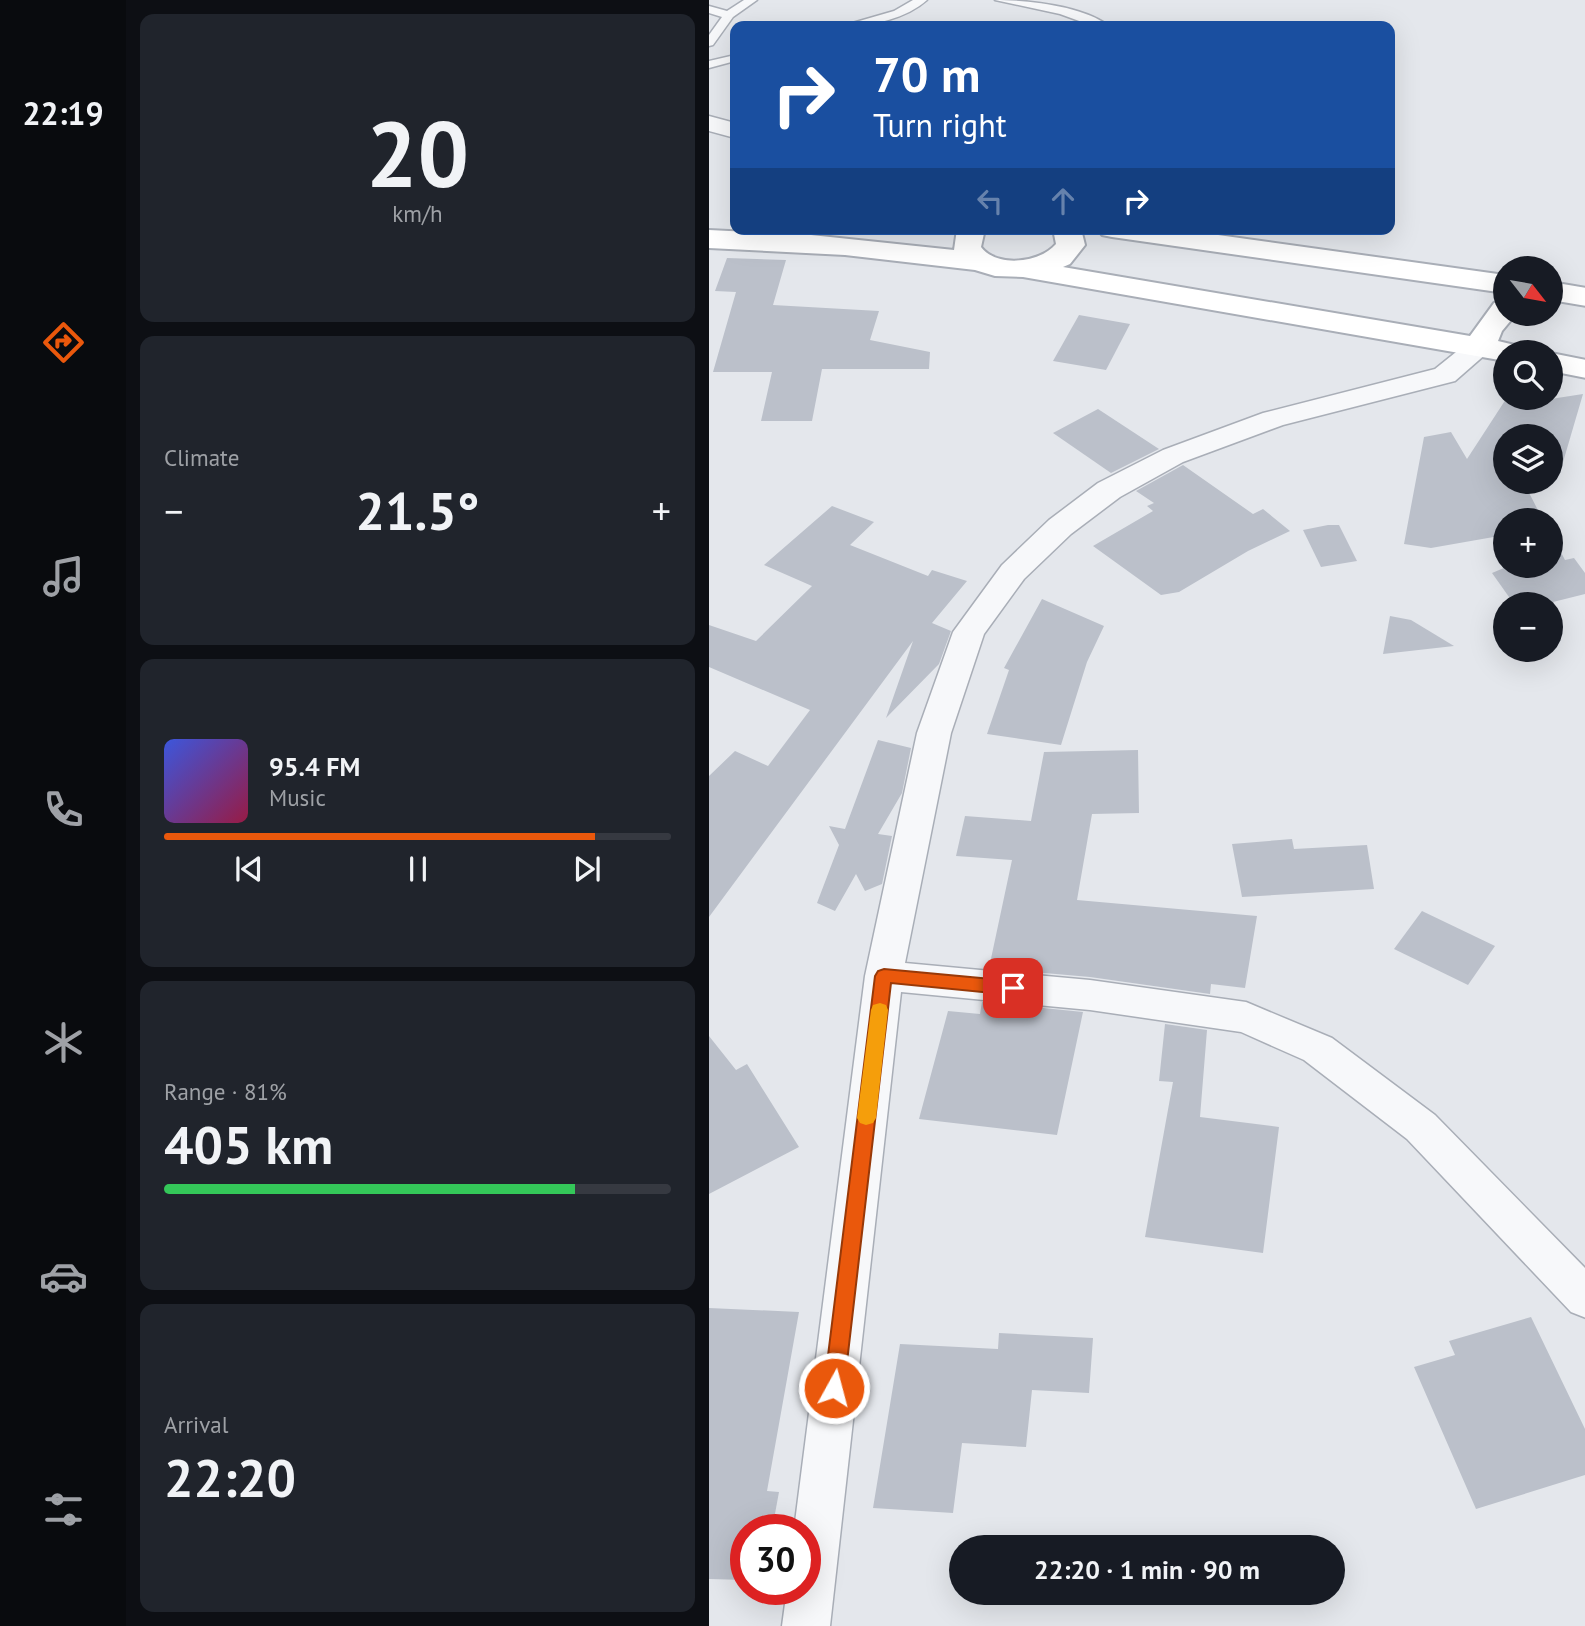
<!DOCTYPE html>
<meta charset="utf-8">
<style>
:root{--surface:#171b24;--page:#20242c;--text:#f1f3f6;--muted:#9ea1a6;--line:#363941;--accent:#ea580c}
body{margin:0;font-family:"PT Sans",sans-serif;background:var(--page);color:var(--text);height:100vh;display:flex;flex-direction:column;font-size:26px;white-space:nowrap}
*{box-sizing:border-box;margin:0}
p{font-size:23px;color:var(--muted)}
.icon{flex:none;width:38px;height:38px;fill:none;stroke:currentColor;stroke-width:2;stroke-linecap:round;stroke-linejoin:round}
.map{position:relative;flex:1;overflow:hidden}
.details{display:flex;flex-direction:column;gap:14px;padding:14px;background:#0d0f14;width:583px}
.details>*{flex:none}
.banner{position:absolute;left:21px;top:21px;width:665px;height:214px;border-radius:14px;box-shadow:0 7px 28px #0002;background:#1a4fa0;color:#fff;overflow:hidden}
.needle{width:46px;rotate:121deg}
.fabs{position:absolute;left:784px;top:256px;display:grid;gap:14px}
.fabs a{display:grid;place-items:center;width:70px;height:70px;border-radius:50%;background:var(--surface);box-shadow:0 7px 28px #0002;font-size:35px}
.speed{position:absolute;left:21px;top:1514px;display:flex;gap:14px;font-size:35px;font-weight:700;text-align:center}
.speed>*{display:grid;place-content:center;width:91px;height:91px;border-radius:50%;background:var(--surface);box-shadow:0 7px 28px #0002;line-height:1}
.speed .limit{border:10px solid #d22;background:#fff;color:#111}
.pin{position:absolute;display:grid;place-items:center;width:60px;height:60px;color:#fff;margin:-30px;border-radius:14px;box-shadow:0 4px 10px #0006}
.me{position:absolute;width:77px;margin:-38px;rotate:7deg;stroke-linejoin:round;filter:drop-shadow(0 0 5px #0008)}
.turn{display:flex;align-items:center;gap:24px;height:147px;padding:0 28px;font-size:32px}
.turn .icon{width:91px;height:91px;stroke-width:2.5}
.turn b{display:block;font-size:49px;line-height:60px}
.lanes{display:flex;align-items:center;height:66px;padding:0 28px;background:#0003;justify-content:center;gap:35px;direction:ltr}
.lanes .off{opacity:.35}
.big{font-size:52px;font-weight:700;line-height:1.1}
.details .widget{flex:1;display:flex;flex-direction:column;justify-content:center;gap:10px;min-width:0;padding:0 24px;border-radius:14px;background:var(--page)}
.details .dial{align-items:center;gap:0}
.dial b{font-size:91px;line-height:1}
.song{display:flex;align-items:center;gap:21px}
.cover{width:84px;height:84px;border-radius:10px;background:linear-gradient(135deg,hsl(230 70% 55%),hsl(340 70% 35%))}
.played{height:7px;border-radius:4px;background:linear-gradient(90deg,var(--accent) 85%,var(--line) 85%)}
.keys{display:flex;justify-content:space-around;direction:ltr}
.heat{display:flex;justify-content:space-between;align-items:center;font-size:38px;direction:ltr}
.charge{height:10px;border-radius:5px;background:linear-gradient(90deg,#34c759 81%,var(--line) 0)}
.trip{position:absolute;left:240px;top:1535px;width:396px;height:70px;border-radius:35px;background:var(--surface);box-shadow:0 7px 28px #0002;font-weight:700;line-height:70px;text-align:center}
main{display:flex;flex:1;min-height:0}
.tabs{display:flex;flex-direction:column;width:126px;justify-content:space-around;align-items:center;background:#090b0e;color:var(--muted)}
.tabs .icon{width:49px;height:49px}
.tabs .selected{color:var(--accent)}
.tabs b{font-size:32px;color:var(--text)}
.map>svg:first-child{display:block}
</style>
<main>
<nav class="tabs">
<b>22:19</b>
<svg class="icon selected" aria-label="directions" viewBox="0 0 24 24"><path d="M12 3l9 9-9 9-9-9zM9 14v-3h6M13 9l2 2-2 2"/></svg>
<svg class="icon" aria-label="music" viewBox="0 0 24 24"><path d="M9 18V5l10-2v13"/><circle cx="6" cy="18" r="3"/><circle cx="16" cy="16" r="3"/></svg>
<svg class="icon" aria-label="phone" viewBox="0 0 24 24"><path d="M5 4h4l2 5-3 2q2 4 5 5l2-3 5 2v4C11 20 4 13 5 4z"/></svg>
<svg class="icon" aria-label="climate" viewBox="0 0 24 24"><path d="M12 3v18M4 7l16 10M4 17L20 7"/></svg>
<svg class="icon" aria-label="car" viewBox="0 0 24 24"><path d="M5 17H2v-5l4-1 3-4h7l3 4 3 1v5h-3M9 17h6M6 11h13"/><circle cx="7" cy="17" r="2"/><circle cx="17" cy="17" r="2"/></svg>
<svg class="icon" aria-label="filters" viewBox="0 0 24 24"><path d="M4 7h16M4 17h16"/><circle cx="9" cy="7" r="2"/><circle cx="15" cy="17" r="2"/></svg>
</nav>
<section class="details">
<div class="widget dial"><b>20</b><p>km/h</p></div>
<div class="widget"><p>Climate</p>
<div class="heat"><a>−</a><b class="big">21.5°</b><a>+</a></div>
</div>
<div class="widget">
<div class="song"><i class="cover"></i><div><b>95.4 FM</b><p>Music</p></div></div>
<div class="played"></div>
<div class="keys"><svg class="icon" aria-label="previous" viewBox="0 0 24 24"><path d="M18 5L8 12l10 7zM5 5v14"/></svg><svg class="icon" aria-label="pause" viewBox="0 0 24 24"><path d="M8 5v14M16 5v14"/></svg><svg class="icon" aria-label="next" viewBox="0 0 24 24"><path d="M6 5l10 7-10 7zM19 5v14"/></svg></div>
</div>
<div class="widget"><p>Range · 81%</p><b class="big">405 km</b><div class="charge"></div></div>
<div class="widget"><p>Arrival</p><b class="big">22:20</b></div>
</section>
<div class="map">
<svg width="877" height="1626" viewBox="0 0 877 1626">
<rect width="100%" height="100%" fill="#e4e7ec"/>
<!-- building -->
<g fill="#bbc0ca">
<polygon points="18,258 77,260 64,305 170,311 161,340 221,352 220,369 113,369 103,421 52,421 63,372 4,372 27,292 6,291"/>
<polygon points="370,315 421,324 397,370 344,361"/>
<polygon points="874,394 852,469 842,468 842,436 796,436 796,481 814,481 834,520 796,520 796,535 722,548 695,544 715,437 742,432 758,459 797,399 816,403"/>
<polygon points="389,409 450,449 402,473 344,433"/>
<polygon points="474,465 544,514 554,509 581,531 539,551 470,592 452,595 384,546 444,511 438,506 445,503 427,491"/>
<polygon points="123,506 165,522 141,545 219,576 223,570 258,581 223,623 242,631 230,664 177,718 204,641 0,917 0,776 26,751 59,766 101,710 0,667 0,625 47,641 103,586 55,565"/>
<polygon points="619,525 630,525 648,561 612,567 594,530"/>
<polygon points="848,545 856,560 865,558 876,573 876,594 836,604 805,604 783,573 802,565 842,565 842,548"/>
<polygon points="333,599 395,626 378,662 352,745 278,734 300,670 295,668"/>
<polygon points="681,616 702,620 745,646 674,654"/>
<polygon points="169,740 202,748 193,793 169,834 183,836 173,884 156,891 147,874 126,911 108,903 130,845 120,826 136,829"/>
<polygon points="429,750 430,813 383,814 368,900 548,916 536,988 502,984 501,994 381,977 280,968 303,860 247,856 256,816 322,821 335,752"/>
<polygon points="583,839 585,849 658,845 665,889 533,897 523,844"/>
<polygon points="713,911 786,946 759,985 685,949"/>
<polygon points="273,1002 374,1012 348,1135 210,1119 239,1011 271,1014"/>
<polygon points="456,1024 498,1030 491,1117 570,1127 554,1253 436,1237 464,1082 450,1081"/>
<polygon points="0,1036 27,1070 38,1064 90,1147 0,1194"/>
<polygon points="0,1308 90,1312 58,1491 70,1492 63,1530 37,1530 37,1580 0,1579"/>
<polygon points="822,1317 876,1429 876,1475 767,1509 705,1367 746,1355 740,1341"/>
<polygon points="290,1333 384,1338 380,1393 323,1390 317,1447 253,1443 244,1513 164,1508 191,1344 289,1349"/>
</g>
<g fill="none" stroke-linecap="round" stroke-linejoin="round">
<defs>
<g id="lane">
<polygon points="35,0 48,0 24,17 4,45 0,46 0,35 13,17 0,13 0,6 18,11"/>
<path d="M204,0H218C197,19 160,27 133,26L185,11Z"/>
<path d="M286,0C319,0 374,6 400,26H384L351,14Z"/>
<polygon points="26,55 26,61 0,68 0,61"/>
</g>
<g id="street">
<polygon points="0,116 26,123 26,138 0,131"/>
<polygon points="772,338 782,340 786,346 746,381 574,425 474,462 411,497 362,534 315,579 275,634 242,733 196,963 381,980 537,1002 623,1038 726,1115 877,1269 877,1318 862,1312 698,1139 595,1060 532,1032 381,1010 192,992 121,1626 73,1626 78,1589 96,1589 96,1530 85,1530 156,976 208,733 244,632 293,565 340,520 389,483 454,450 554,413 726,369 762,340"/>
</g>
<g id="secondary">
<path d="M248,229H276L272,247C288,268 331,263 347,244L344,229H372L376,245L361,264L354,267L761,336L785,303L796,300V313H808L793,331L789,341L810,346L814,352H796V361L314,277L286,276L266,270L136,255L0,248V230L102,235L245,250Z"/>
<polygon points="389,229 466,229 796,275 796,293 403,237 393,235"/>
<polygon points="842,282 877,288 877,306 842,300"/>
<polygon points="842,353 877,360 877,378 842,371"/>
</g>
</defs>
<!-- lane casing -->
<use href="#lane" stroke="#a9aeb7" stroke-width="3"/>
<!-- street casing -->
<use href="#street" stroke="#a9aeb7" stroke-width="3"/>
<!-- secondary casing -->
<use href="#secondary" stroke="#a9aeb7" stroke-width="4"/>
<!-- lane -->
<use href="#lane" fill="#f7f8fa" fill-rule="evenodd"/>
<!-- street -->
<use href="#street" fill="#f7f8fa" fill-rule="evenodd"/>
<!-- secondary -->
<use href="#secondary" fill="#fff" fill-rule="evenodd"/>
</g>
<!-- route -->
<polygon fill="#ea580c" stroke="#983908" stroke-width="2" points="175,969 304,981 310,983 312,988 310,993 304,995 182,983 135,1388 132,1394 125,1397 118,1394 115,1388 166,976 169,971"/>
<!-- slow -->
<polygon fill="#f59e0b" points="171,1003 177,1005 179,1010 167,1118 164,1123 157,1125 151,1123 148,1118 162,1010 164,1005"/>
</svg>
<div class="fabs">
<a><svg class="needle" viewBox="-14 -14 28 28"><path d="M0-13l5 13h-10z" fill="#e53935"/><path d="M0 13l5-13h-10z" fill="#9ea1a6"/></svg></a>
<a><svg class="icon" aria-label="search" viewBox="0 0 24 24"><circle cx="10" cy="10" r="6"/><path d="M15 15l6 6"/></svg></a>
<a><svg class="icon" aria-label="layers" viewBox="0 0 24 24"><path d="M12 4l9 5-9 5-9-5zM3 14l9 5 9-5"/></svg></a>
<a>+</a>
<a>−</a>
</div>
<div class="speed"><div class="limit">30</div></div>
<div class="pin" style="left:304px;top:988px;background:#d93025"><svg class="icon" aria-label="arrive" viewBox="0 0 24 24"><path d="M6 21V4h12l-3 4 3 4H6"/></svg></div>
<svg class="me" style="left:125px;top:1388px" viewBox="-20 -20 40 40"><circle r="17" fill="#ea580c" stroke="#fff" stroke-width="3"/><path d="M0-11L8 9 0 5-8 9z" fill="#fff"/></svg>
<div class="trip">22:20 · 1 min · 90 m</div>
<div class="banner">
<div class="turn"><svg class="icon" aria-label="right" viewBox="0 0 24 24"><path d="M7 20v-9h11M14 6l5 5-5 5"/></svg><div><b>70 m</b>Turn right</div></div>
<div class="lanes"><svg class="icon off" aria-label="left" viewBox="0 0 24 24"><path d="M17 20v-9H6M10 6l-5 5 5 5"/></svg><svg class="icon off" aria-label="ahead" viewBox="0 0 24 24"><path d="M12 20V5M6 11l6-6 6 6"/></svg><svg class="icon" aria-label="right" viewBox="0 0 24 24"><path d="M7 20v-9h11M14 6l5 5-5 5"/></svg></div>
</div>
</div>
</main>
